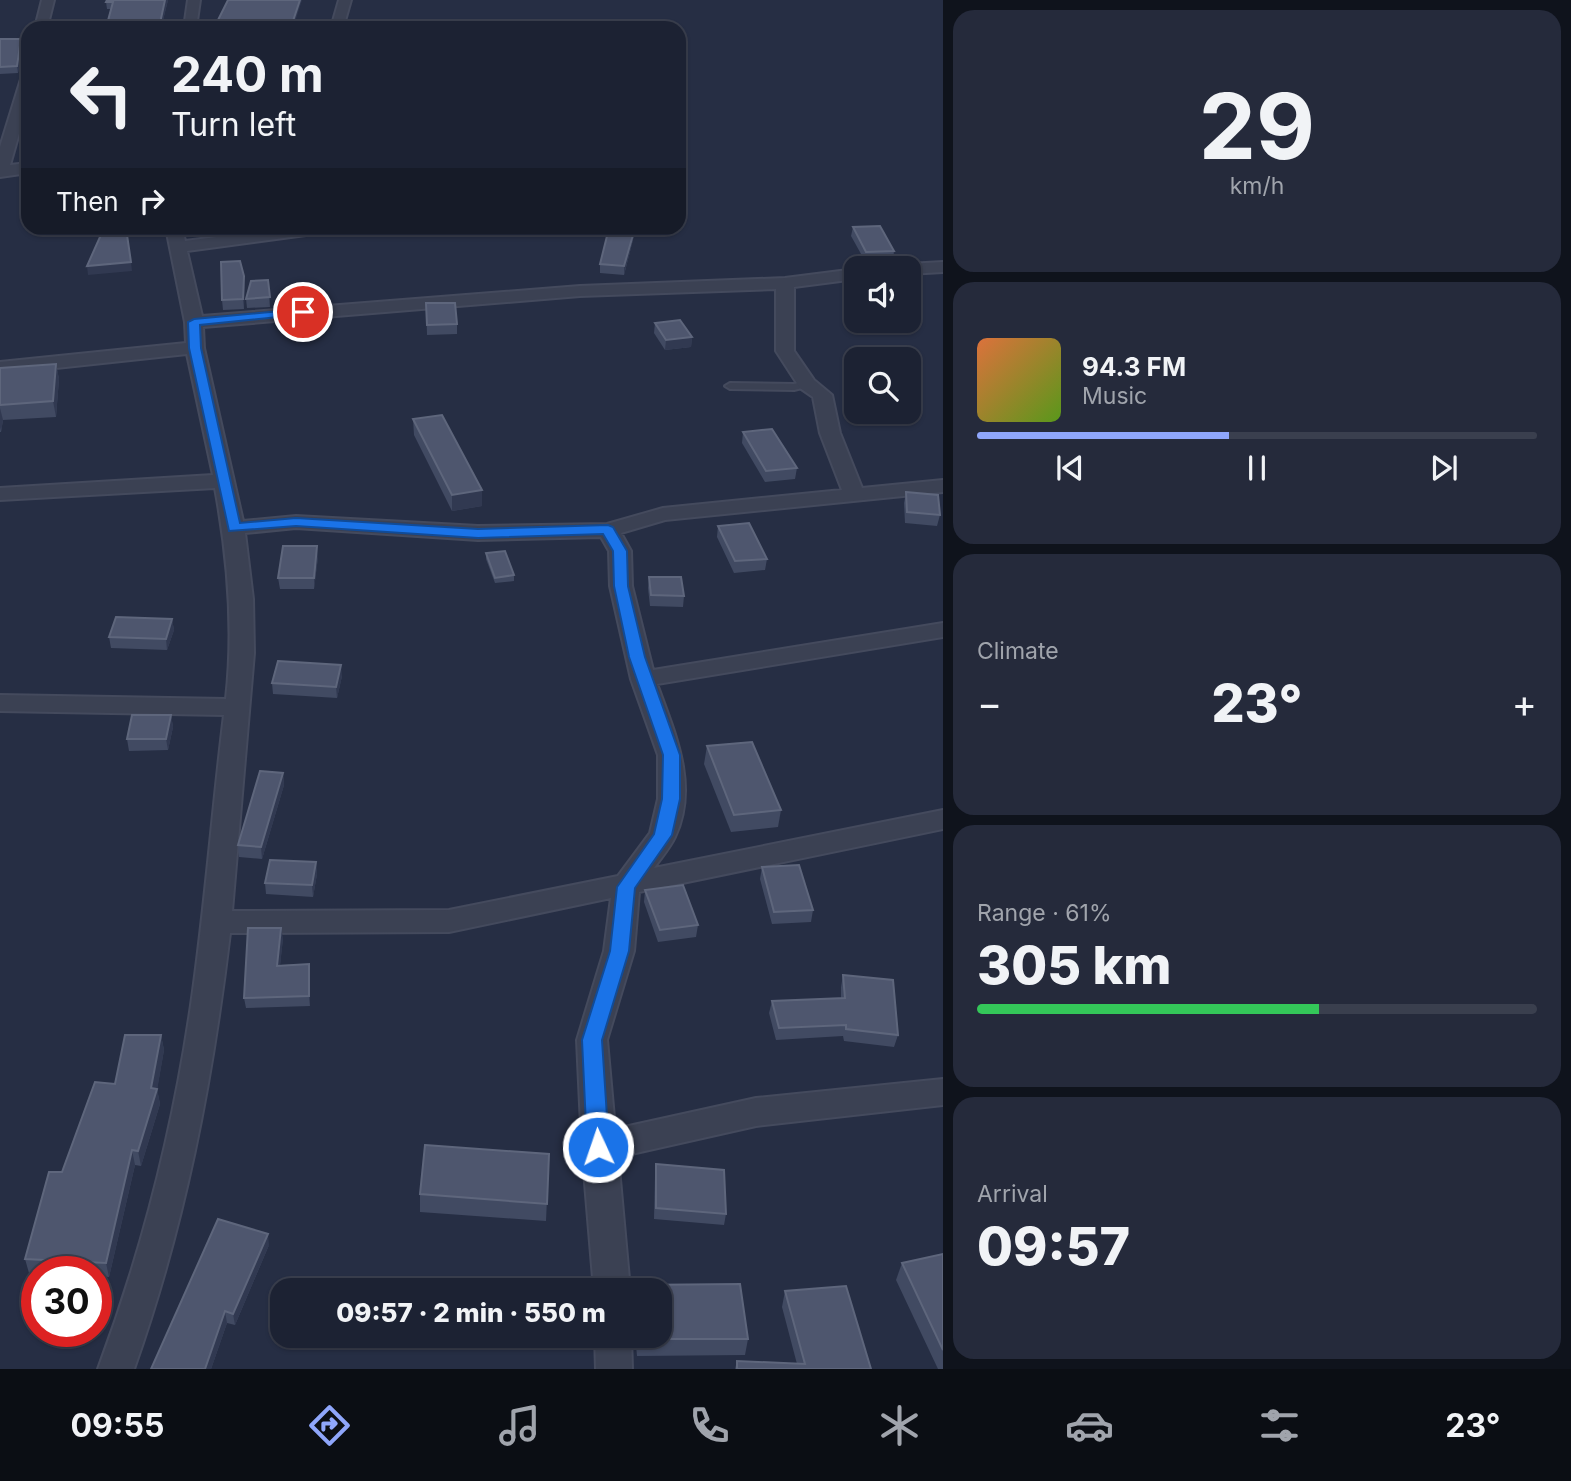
<!DOCTYPE html>
<meta charset="utf-8">
<style>
:root{--surface:#1c2233;--page:#252a3b;--text:#f1f3f6;--muted:#a0a4ac;--line:#3a3f4e;--accent:#8fa6fb}
body{margin:0;font-family:Inter,sans-serif;background:var(--page);color:var(--text);height:100vh;display:flex;flex-direction:column;font-size:26px;white-space:nowrap}
*{box-sizing:border-box;margin:0}
p{font-size:23px;color:var(--muted)}
.icon{flex:none;width:38px;height:38px;fill:none;stroke:currentColor;stroke-width:2;stroke-linecap:round;stroke-linejoin:round}
.map{position:relative;flex:1;overflow:hidden}
.sheet{display:flex;flex-direction:column;gap:10px;padding:10px;background:#0f131c;width:628px}
.sheet>*{flex:none}
.hud{position:absolute;left:21px;top:21px;width:665px;height:214px;border-radius:21px;box-shadow:0 2px 5px #0004,0 0 0 2px var(--line);background:#1c2233;color:var(--text);overflow:hidden}
.tools{position:absolute;left:844px;top:256px;display:grid;gap:14px}
.tools a{display:grid;place-items:center;width:77px;height:77px;border-radius:14px;background:var(--surface);box-shadow:0 2px 5px #0004,0 0 0 2px var(--line);font-size:35px}
.speed{position:absolute;left:21px;top:1256px;display:flex;gap:14px;font-size:35px;font-weight:700;text-align:center}
.speed>*{display:grid;place-content:center;width:91px;height:91px;border-radius:50%;background:var(--surface);box-shadow:0 2px 5px #0004,0 0 0 2px var(--line);line-height:1}
.speed .limit{border:10px solid #d22;background:#fff;color:#111}
.pin{position:absolute;display:grid;place-items:center;width:60px;height:60px;color:#fff;margin:-30px;border:4px solid #fff;border-radius:50%;box-shadow:0 2px 7px #0007}
.me{position:absolute;width:77px;margin:-38px;rotate:357deg;stroke-linejoin:round;filter:drop-shadow(0 0 5px #0008)}
.turn{display:flex;align-items:center;gap:24px;height:147px;padding:0 35px;font-size:32px}
.turn .icon{width:91px;height:91px;stroke-width:2.5}
.turn b{display:block;font-size:49px;line-height:60px}
.then{display:flex;align-items:center;height:66px;padding:0 35px;background:#0003;gap:14px;font-size:26px}
.big{font-size:52px;font-weight:800;line-height:1.1}
.sheet .widget{flex:1;display:flex;flex-direction:column;justify-content:center;gap:10px;min-width:0;padding:0 24px;border-radius:21px;background:var(--page)}
.sheet .dial{align-items:center;gap:0}
.dial b{font-size:91px;line-height:1}
.song{display:flex;align-items:center;gap:21px}
.cover{width:84px;height:84px;border-radius:10px;background:linear-gradient(135deg,hsl(20 70% 55%),hsl(90 70% 35%))}
.played{height:7px;border-radius:4px;background:linear-gradient(90deg,var(--accent) 45%,var(--line) 45%)}
.keys{display:flex;justify-content:space-around;direction:ltr}
.heat{display:flex;justify-content:space-between;align-items:center;font-size:38px;direction:ltr}
.charge{height:10px;border-radius:5px;background:linear-gradient(90deg,#34c759 61%,var(--line) 0)}
.trip{position:absolute;left:270px;top:1278px;width:402px;height:70px;border-radius:21px;background:var(--surface);box-shadow:0 2px 5px #0004,0 0 0 2px var(--line);font-weight:800;line-height:70px;text-align:center}
.tabs{display:flex;height:112px;justify-content:space-around;align-items:center;background:#0b0e14;color:var(--muted)}
.tabs .icon{width:49px;height:49px}
.tabs .current{color:var(--accent)}
.tabs b{font-size:32px;color:var(--text)}
main{display:flex;flex:1;min-height:0}
.map>svg:first-child{display:block}
</style>
<main>
<div class="map">
<svg width="943" height="1369" viewBox="0 0 943 1369">
<rect width="100%" height="100%" fill="#262e44"/>
<g fill="none" stroke-linecap="round" stroke-linejoin="round">
<defs>
<polygon id="lane" points="807,381 810,382 810,386 794,390 730,389 725,386 730,383 794,384"/>
<g id="street">
<polygon points="42,0 54,0 47,28 35,28"/>
<polygon points="188,0 200,0 196,28 184,28"/>
<polygon points="339,0 351,0 343,28 331,28"/>
<polygon points="28,75 28,102 10,165 28,163 28,173 0,177 0,147 21,79"/>
<path d="M166,228H182L185,241L287,228H329L321,233L187,251L202,316L580,286L785,278L856,269V279L794,287V351L814,380L832,395L840,433L862,488L943,480V492L665,520L621,533L631,551L632,586L653,670L943,623V637L657,684C675,733 699,786 675,837C670,848 661,858 654,868L943,810V829L639,892L634,951L607,1040L615,1129L756,1098L943,1079V1105L756,1126L618,1157L630,1290H594L582,1147L577,1040L604,951L611,898L449,932L230,933C212,1084 185,1225 134,1369H98C142,1251 173,1130 191,1005C205,909 212,812 224,715L0,711V695L226,699C234,628 228,558 215,488L0,500V488L213,475L187,354L0,374V362L186,343L185,322ZM776,289V351L800,388L813,397L820,433L842,490L663,508L607,524L478,526L296,516L243,521L204,348L203,327L580,296ZM296,528L478,540L601,537L609,551L610,586L631,679L658,755V799L650,833L618,876L449,910L232,911L254,653L253,599L245,533Z"/>
<polygon points="943,262 943,272 908,274 908,268 900,268 908,264"/>
<polygon points="595,1335 631,1335 632,1369 596,1369"/>
</g>
</defs>
<!-- lane casing -->
<use href="#lane" stroke="#444a5d" stroke-width="4"/>
<!-- street casing -->
<use href="#street" stroke="#444a5d" stroke-width="4"/>
<!-- lane -->
<use href="#lane" fill="#3b4153" fill-rule="evenodd"/>
<!-- street -->
<use href="#street" fill="#3b4153" fill-rule="evenodd"/>
</g>
<!-- wall -->
<g fill="#414a62">
<polygon points="168,0 161,28 106,28 111,9 107,9 106,2"/>
<polygon points="0,39 23,46 18,73 0,74"/>
<polygon points="853,227 894,251 893,261 865,261 851,236"/>
<polygon points="636,228 624,275 600,273 600,264"/>
<polygon points="244,276 244,309 223,310 222,300"/>
<polygon points="268,280 270,307 247,308 246,299"/>
<polygon points="426,303 457,324 457,334 427,335"/>
<polygon points="655,323 692,337 691,347 665,350 654,333"/>
<polygon points="56,364 59,379 56,417 3,420 1,432 0,432 0,368"/>
<polygon points="413,419 482,506 452,511 414,435"/>
<polygon points="743,432 797,468 795,479 765,482 742,443"/>
<polygon points="906,492 940,515 937,526 905,523 904,503"/>
<polygon points="718,526 767,559 765,570 734,573 717,537"/>
<polygon points="486,553 514,575 514,581 495,583 486,559"/>
<polygon points="318,557 314,589 280,589 278,578"/>
<polygon points="649,577 684,596 683,607 650,606 648,588"/>
<polygon points="172,619 174,630 167,650 111,648 109,637"/>
<polygon points="342,676 337,698 273,694 272,683"/>
<polygon points="171,715 173,727 168,750 129,751 127,739"/>
<polygon points="707,746 781,810 778,827 731,832 704,764"/>
<polygon points="283,773 284,785 262,859 239,857 238,845"/>
<polygon points="316,862 317,874 313,897 266,894 265,883"/>
<polygon points="762,867 813,910 811,922 772,924 760,879"/>
<polygon points="645,890 698,925 696,937 658,942 644,902"/>
<polygon points="283,938 280,965 309,964 310,1006 246,1008 244,998"/>
<polygon points="843,975 898,1035 894,1047 844,1041 843,1036 776,1040 769,1013 772,1001 841,998 841,987"/>
<polygon points="161,1035 164,1050 157,1089 160,1104 141,1166 135,1165 109,1277 96,1276 96,1272 37,1272 37,1274 29,1273 25,1259 62,1172"/>
<polygon points="549,1154 546,1221 420,1212 420,1194"/>
<polygon points="656,1164 726,1214 724,1225 654,1219 655,1175"/>
<polygon points="269,1245 235,1325 227,1323 211,1369 151,1369"/>
<polygon points="943,1254 943,1369 938,1369 896,1280 902,1263"/>
<polygon points="740,1284 748,1339 745,1355 637,1356 635,1335 660,1335 660,1290 633,1290 634,1285"/>
<polygon points="785,1291 871,1369 735,1369 737,1361 797,1364 782,1307"/>
</g>
<!-- shaded-wall -->
<g fill="#313951">
<polygon points="165,0 168,0 161,28 159,28"/>
<polygon points="300,0 302,0 293,28 286,28"/>
<polygon points="21,39 23,46 18,73 17,66"/>
<polygon points="635,228 636,228 624,275 624,266"/>
<polygon points="131,262 132,271 88,275 87,266"/>
<polygon points="244,276 245,286 244,309 243,299"/>
<polygon points="692,337 691,347 665,350 666,340"/>
<polygon points="56,364 59,379 56,417 53,401"/>
<polygon points="0,408 3,420 1,432 0,427"/>
<polygon points="482,490 482,506 452,511 452,495"/>
<polygon points="317,546 318,557 314,589 314,578"/>
<polygon points="172,619 174,630 167,650 166,639"/>
<polygon points="341,665 342,676 337,698 336,687"/>
<polygon points="171,715 173,727 168,750 166,739"/>
<polygon points="283,773 284,785 262,859 261,847"/>
<polygon points="316,862 317,874 313,897 312,885"/>
<polygon points="281,928 283,938 279,976 277,966"/>
<polygon points="309,964 310,975 310,1006 309,996"/>
<polygon points="161,1035 164,1050 157,1091 157,1089 160,1104 141,1166 138,1151"/>
<polygon points="132,1150 135,1165 109,1277 106,1263"/>
<polygon points="268,1234 269,1245 235,1325 233,1314"/>
<polygon points="225,1311 227,1323 211,1369 205,1369"/>
</g>
<!-- building -->
<g fill="#4e566e" stroke="#5e667c" stroke-width="2">
<polygon points="107,0 165,0 159,28 106,28 113,2 106,2"/>
<polygon points="228,0 300,0 293,21 286,28 214,28"/>
<polygon points="0,39 21,39 17,66 0,67"/>
<polygon points="880,226 894,251 866,252 853,227"/>
<polygon points="104,228 126,228 131,262 87,266"/>
<polygon points="609,228 635,228 624,266 600,264"/>
<polygon points="240,261 244,276 243,299 222,300 221,262"/>
<polygon points="268,280 270,297 246,299 251,281"/>
<polygon points="426,303 455,303 457,324 427,325"/>
<polygon points="680,320 692,337 666,340 655,323"/>
<polygon points="56,364 53,401 0,405 0,368"/>
<polygon points="442,415 482,490 452,495 413,419"/>
<polygon points="772,429 797,468 766,471 743,432"/>
<polygon points="906,492 938,495 940,515 907,512"/>
<polygon points="749,523 767,559 735,561 718,526"/>
<polygon points="283,546 317,546 314,578 278,578"/>
<polygon points="505,551 514,575 495,578 486,553"/>
<polygon points="649,577 681,577 684,596 651,595"/>
<polygon points="116,617 172,619 166,639 109,637"/>
<polygon points="278,661 341,665 336,687 272,683"/>
<polygon points="132,715 171,715 166,739 127,739"/>
<polygon points="752,742 781,810 734,815 707,746"/>
<polygon points="260,771 283,773 261,847 238,845"/>
<polygon points="270,860 316,862 312,885 265,883"/>
<polygon points="799,865 813,910 774,912 762,867"/>
<polygon points="683,885 698,925 660,930 645,890"/>
<polygon points="248,928 281,928 277,966 309,964 309,996 244,998"/>
<polygon points="843,975 893,980 898,1035 846,1029 846,1025 779,1028 772,1001 845,998"/>
<polygon points="125,1035 161,1035 151,1088 157,1089 138,1151 132,1150 106,1263 25,1259 49,1172 62,1172 95,1082 115,1084"/>
<polygon points="425,1145 549,1154 547,1204 420,1194"/>
<polygon points="656,1164 724,1170 726,1214 656,1208"/>
<polygon points="218,1219 268,1234 233,1314 225,1311 205,1369 151,1369"/>
<polygon points="943,1254 943,1350 902,1263"/>
<polygon points="740,1284 748,1339 639,1339 639,1335 660,1335 660,1290 634,1290 634,1285"/>
<polygon points="846,1286 871,1369 737,1369 737,1361 805,1364 785,1291"/>
</g>
<!-- route -->
<polygon fill="#1a73e8" stroke="#114b97" stroke-width="2" points="303,309 307,310 307,314 200,325 201,348 240,523 296,518 478,529 608,525 613,527 627,551 628,586 645,657 680,755 680,799 672,835 635,888 629,951 602,1040 609,1147 606,1153 598,1156 591,1153 587,1147 582,1040 610,951 617,887 654,834 662,799 663,755 629,657 614,586 613,551 603,534 478,538 296,526 229,531 189,348 188,322 194,319"/>
</svg>
<div class="tools">
<a><svg class="icon" aria-label="sound" viewBox="0 0 24 24"><path d="M4 9h4l5-4v14l-5-4H4zM17 9q2 3 0 6"/></svg></a>
<a><svg class="icon" aria-label="search" viewBox="0 0 24 24"><circle cx="10" cy="10" r="6"/><path d="M15 15l6 6"/></svg></a>
</div>
<div class="speed"><div class="limit">30</div></div>
<div class="pin" style="left:303px;top:312px;background:#d93025"><svg class="icon" aria-label="arrive" viewBox="0 0 24 24"><path d="M6 21V4h12l-3 4 3 4H6"/></svg></div>
<svg class="me" style="left:598px;top:1147px" viewBox="-20 -20 40 40"><circle r="17" fill="#1a73e8" stroke="#fff" stroke-width="3"/><path d="M0-11L8 9 0 5-8 9z" fill="#fff"/></svg>
<div class="trip">09:57 · 2 min · 550 m</div>
<div class="hud">
<div class="turn"><svg class="icon" aria-label="left" viewBox="0 0 24 24"><path d="M17 20v-9H6M10 6l-5 5 5 5"/></svg><div><b>240 m</b>Turn left</div></div>
<div class="then">Then<svg class="icon" aria-label="right" viewBox="0 0 24 24"><path d="M7 20v-9h11M14 6l5 5-5 5"/></svg></div>
</div>
</div>
<section class="sheet">
<div class="widget dial"><b>29</b><p>km/h</p></div>
<div class="widget">
<div class="song"><i class="cover"></i><div><b>94.3 FM</b><p>Music</p></div></div>
<div class="played"></div>
<div class="keys"><svg class="icon" aria-label="previous" viewBox="0 0 24 24"><path d="M18 5L8 12l10 7zM5 5v14"/></svg><svg class="icon" aria-label="pause" viewBox="0 0 24 24"><path d="M8 5v14M16 5v14"/></svg><svg class="icon" aria-label="next" viewBox="0 0 24 24"><path d="M6 5l10 7-10 7zM19 5v14"/></svg></div>
</div>
<div class="widget"><p>Climate</p>
<div class="heat"><a>−</a><b class="big">23°</b><a>+</a></div>
</div>
<div class="widget"><p>Range · 61%</p><b class="big">305 km</b><div class="charge"></div></div>
<div class="widget"><p>Arrival</p><b class="big">09:57</b></div>
</section>
</main>
<nav class="tabs">
<b>09:55</b>
<svg class="icon current" aria-label="directions" viewBox="0 0 24 24"><path d="M12 3l9 9-9 9-9-9zM9 14v-3h6M13 9l2 2-2 2"/></svg>
<svg class="icon" aria-label="music" viewBox="0 0 24 24"><path d="M9 18V5l10-2v13"/><circle cx="6" cy="18" r="3"/><circle cx="16" cy="16" r="3"/></svg>
<svg class="icon" aria-label="phone" viewBox="0 0 24 24"><path d="M5 4h4l2 5-3 2q2 4 5 5l2-3 5 2v4C11 20 4 13 5 4z"/></svg>
<svg class="icon" aria-label="climate" viewBox="0 0 24 24"><path d="M12 3v18M4 7l16 10M4 17L20 7"/></svg>
<svg class="icon" aria-label="car" viewBox="0 0 24 24"><path d="M5 17H2v-5l4-1 3-4h7l3 4 3 1v5h-3M9 17h6M6 11h13"/><circle cx="7" cy="17" r="2"/><circle cx="17" cy="17" r="2"/></svg>
<svg class="icon" aria-label="filters" viewBox="0 0 24 24"><path d="M4 7h16M4 17h16"/><circle cx="9" cy="7" r="2"/><circle cx="15" cy="17" r="2"/></svg>
<b>23°</b>
</nav>
